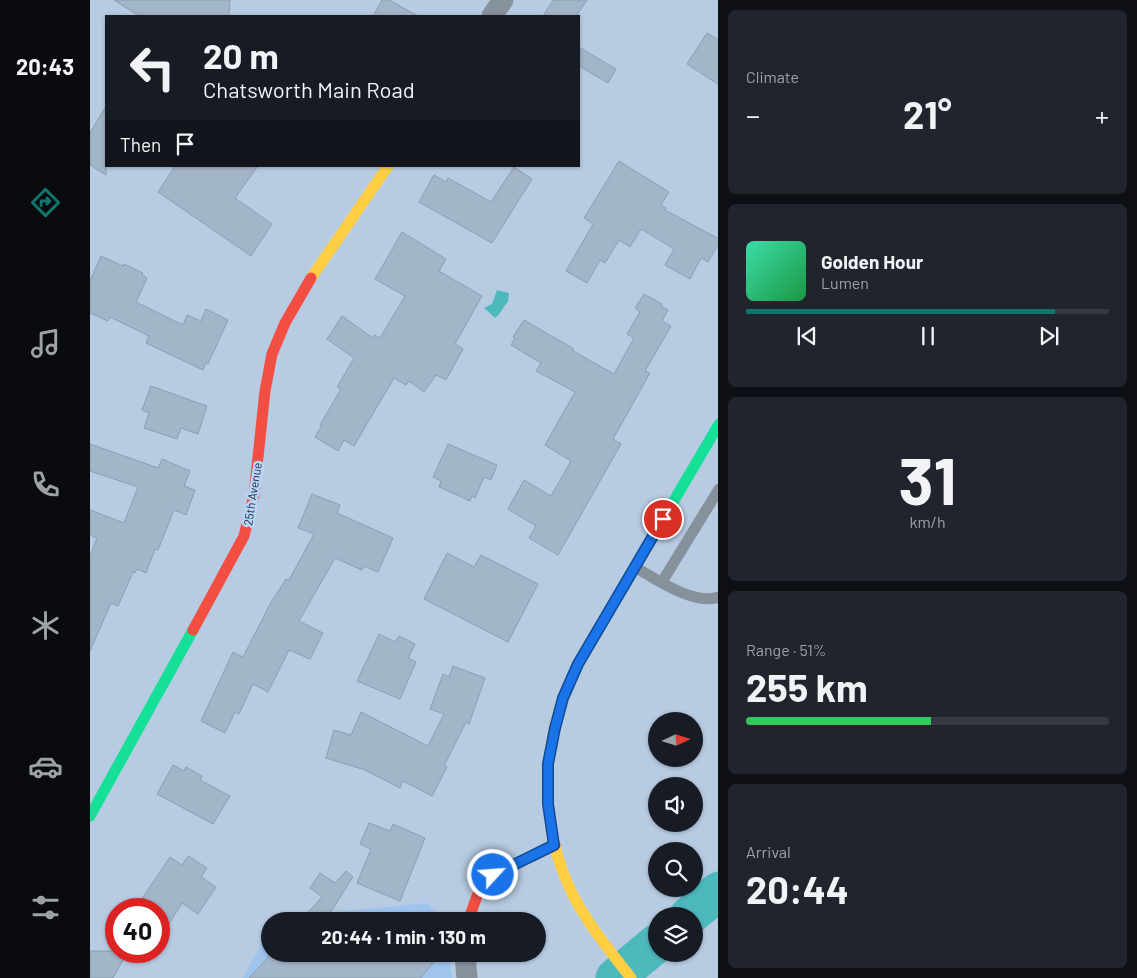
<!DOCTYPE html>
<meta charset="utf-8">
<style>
:root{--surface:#171b24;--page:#20242c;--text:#f1f3f6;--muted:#9ea1a6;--line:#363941;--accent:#0f766e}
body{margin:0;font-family:Barlow,sans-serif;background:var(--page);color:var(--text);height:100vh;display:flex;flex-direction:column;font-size:19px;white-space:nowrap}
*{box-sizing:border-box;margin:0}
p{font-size:16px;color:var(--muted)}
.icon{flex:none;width:28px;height:28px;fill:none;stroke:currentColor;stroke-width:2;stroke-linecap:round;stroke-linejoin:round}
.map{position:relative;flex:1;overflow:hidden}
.sheet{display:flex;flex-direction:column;gap:10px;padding:10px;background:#0d0f14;width:419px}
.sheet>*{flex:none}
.guide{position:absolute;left:15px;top:15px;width:475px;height:152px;border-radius:0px;box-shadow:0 1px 4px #0004;background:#171b24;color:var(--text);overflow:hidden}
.needle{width:32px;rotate:86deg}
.tools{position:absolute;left:558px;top:712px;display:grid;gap:10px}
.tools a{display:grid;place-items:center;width:55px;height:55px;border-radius:50%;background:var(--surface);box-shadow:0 1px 4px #0004;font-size:25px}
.speed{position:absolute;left:15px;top:898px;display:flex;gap:10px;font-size:25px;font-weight:700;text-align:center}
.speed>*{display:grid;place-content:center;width:65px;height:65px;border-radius:50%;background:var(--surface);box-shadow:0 1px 4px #0004;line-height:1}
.speed .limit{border:8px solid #d22;background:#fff;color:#111}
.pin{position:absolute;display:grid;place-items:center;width:42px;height:42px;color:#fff;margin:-21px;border:2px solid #fff;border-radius:50%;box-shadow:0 1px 5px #0007}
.me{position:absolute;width:55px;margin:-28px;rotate:64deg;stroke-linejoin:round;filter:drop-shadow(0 0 4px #0008)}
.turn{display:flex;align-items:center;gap:18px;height:105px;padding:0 15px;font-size:22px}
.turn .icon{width:65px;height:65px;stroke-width:2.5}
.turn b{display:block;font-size:35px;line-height:42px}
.then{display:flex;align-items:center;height:48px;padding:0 15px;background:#0003;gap:10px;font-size:19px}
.big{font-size:38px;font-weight:700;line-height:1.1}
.sheet .card{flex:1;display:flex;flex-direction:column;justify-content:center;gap:8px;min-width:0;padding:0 18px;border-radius:8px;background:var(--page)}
.sheet .dial{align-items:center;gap:0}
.dial b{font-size:65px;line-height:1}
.song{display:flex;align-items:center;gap:15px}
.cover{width:60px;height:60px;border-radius:8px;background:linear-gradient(135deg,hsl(160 70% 55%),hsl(140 70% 35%))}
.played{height:5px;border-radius:2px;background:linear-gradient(90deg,var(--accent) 85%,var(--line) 85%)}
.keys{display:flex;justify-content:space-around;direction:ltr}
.heat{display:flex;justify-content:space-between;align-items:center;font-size:28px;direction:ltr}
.charge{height:8px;border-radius:4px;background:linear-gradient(90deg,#34c759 51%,var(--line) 0)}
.trip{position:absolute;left:171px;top:912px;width:285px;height:50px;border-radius:25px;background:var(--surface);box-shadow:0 1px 4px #0004;font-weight:700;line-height:50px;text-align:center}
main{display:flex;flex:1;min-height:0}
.tab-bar{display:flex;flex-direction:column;width:90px;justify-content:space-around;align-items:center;background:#090b0e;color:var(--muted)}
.tab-bar .icon{width:35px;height:35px}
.tab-bar .selected{color:var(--accent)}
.tab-bar b{font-size:22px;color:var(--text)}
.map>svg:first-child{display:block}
</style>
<main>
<nav class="tab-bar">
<b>20:43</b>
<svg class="icon selected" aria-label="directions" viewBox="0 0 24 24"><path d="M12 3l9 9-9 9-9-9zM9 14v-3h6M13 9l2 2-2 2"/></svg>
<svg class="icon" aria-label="music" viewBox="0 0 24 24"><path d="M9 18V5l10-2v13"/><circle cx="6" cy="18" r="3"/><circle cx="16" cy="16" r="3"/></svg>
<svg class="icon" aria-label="phone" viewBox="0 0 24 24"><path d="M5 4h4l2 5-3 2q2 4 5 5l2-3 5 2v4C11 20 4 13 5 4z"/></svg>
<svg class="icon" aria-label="climate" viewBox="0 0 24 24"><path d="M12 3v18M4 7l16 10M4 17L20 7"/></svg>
<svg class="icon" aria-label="car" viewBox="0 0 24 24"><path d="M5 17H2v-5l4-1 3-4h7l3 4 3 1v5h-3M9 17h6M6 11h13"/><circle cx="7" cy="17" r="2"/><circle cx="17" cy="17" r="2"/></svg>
<svg class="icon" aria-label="filters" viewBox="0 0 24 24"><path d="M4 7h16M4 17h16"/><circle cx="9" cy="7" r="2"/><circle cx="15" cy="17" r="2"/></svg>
</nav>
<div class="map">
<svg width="629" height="978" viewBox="0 0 629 978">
<rect width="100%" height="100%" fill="#b7cbe2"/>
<!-- built -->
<g fill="#9fc5ef">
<polygon points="337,903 354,921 184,921 186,918"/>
<polygon points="180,928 180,954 359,954 362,978 153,978"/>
</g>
<!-- water -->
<path fill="#4eb9bd" d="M407,290L419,293L418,302C412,307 412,313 405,318L394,308L402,304Z"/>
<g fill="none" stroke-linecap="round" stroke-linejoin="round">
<!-- river -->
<g stroke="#4eb9bd" stroke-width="39">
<polyline points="599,916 629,891"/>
<polyline points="525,978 566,944"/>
</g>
</g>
<!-- building -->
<g fill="#a3b5c9" stroke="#8d9eb2">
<polygon points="24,0 140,0 139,16 49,16"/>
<polygon points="292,0 299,0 328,16 283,16"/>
<polygon points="463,0 497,0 486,16 453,16"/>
<polygon points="617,33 629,40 629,85 597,64"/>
<polygon points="489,47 526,69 518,83 489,66"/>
<polygon points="16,106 16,175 0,165 0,133"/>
<polygon points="529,161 579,192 571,205 576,208 575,210 629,239 629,243 618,262 611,258 600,279 575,265 584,249 551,229 540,247 529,240 515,263 510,260 497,283 476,271 503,224 494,218"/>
<polygon points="85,166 168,166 145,198 182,224 161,256 68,192"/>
<polygon points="424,167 442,179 402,243 329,202 344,175 356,182 358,178 401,202"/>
<polygon points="312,232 356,259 349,271 392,296 365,344 373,349 356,380 346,375 334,392 319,381 316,385 304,378 264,446 254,440 248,451 225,437 232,425 230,425 251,389 247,387 264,358 237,339 252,316 283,338 284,335 290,338 315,296 285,279"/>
<polygon points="11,256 33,266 34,264 53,273 52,275 57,278 46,302 93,325 97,315 111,321 116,309 138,320 118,364 116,363 113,370 56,343 59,336 20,317 18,321 0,313 0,281"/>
<polygon points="554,294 572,304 571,306 578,310 572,321 581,326 555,371 560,373 523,439 531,444 468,555 439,538 446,526 418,509 434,480 461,496 481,461 455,445 485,392 446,371 451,363 421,345 425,338 423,337 434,320 484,349 483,351 524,374 544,338 537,334 550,312 545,308"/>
<polygon points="61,386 117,406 108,434 91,428 87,439 54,428 59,413 52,410"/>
<polygon points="0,444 68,468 72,459 100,471 94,486 105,490 96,515 84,510 68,550 65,549 56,573 47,569 45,573 43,572 28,606 21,603 0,651 0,556 7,538 0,535 0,510 34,523 48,487 0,471"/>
<polygon points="358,444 407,465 401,480 394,477 385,498 382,496 380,501 349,487 351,481 343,477"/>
<polygon points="222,494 250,505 247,513 303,538 288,572 274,566 272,570 245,558 209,621 233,633 220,659 199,650 178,692 163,684 149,714 145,712 135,733 111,721 143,652 153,657 180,604 196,579 199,580 224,534 208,528"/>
<polygon points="357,553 384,567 391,555 448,584 418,642 334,599"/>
<polygon points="289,634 305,642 309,636 325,644 318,658 326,662 310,699 267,681"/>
<polygon points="363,666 395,678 379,724 376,722 354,766 357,767 342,796 313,781 310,788 275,770 236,758 244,730 261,735 271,712 338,746 354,714 340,709 353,674 359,677"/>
<polygon points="83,765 94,771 96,767 112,776 110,780 140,796 123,824 67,794"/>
<polygon points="279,823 300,831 303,824 335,838 310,901 267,883 281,849 270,844"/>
<polygon points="98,856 117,868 111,877 126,887 108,914 92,903 69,940 69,909 45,909 80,857 92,865"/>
<polygon points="256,871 263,877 235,921 210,921 232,897 220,888 230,873 245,883"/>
<polygon points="0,951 38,951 23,978 0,978"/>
<polygon points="181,954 214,954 208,963 223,954 350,954 331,978 159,978"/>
</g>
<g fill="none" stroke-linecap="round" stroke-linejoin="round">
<!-- lane -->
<g stroke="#87919c" stroke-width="11">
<path d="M545,567C566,579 604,606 629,597"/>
<polyline points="572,582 629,489"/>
</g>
<!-- street -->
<g stroke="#87919c" stroke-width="21">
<polyline points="402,16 413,0"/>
<polyline points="375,954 377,978"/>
</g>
<!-- fast -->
<g stroke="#16e098" stroke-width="11">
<polyline points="482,678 488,664 629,424"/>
<polyline points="0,816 103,630"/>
</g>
<!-- slow -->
<g stroke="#ffcf43" stroke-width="11">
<polyline points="221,278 298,166"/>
<path d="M482,678C450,746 449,829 484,897C499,926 521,952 541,978"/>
</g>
<!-- jam -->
<g stroke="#f24e42" stroke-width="11">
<polyline points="103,630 154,536 164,495 175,391 182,354 195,323 221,278"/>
<polyline points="378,921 387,896 403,875 465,845"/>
</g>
</g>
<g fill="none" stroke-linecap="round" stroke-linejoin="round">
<defs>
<polyline id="route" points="403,875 464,845 458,804 458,764 465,728 473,698 488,664 573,519"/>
</defs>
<!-- route casing -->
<use href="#route" stroke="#114b97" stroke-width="12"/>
<!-- route -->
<use href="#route" stroke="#1a73e8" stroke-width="9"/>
</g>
<g text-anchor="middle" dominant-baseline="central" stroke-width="5" stroke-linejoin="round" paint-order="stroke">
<!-- street labels -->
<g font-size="12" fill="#223449" stroke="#bad6f6">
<text transform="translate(162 494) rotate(-81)">25th Avenue</text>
</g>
</g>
</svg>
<div class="tools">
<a><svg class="needle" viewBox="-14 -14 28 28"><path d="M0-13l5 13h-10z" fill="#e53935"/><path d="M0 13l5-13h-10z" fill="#9ea1a6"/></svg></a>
<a><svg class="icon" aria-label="sound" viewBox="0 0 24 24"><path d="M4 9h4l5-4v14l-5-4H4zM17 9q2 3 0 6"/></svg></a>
<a><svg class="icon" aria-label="search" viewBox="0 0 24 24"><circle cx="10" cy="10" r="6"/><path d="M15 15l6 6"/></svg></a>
<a><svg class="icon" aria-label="layers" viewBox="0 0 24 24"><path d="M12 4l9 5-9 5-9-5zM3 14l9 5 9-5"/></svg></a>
</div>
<div class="speed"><div class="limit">40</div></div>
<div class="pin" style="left:573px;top:519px;background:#d93025"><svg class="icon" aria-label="arrive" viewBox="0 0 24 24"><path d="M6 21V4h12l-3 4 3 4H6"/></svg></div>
<svg class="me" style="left:403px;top:875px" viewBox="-20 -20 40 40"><circle r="17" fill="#1a73e8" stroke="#fff" stroke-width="3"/><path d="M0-11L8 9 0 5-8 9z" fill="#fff"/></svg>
<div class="trip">20:44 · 1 min · 130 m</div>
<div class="guide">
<div class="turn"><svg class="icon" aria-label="left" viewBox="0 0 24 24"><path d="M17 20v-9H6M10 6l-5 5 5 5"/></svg><div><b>20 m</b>Chatsworth Main Road</div></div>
<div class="then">Then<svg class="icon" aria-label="arrive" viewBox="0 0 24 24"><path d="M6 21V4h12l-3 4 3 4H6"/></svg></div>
</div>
</div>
<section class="sheet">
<div class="card"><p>Climate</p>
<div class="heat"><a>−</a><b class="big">21°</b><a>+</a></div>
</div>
<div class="card">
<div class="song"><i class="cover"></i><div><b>Golden Hour</b><p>Lumen</p></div></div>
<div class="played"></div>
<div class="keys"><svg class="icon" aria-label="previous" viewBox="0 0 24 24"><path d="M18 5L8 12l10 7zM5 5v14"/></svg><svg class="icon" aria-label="pause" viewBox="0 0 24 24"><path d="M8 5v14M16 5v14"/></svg><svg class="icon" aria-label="next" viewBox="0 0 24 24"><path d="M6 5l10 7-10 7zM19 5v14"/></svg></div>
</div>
<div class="card dial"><b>31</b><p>km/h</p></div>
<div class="card"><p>Range · 51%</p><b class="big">255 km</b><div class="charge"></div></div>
<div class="card"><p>Arrival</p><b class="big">20:44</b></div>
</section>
</main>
